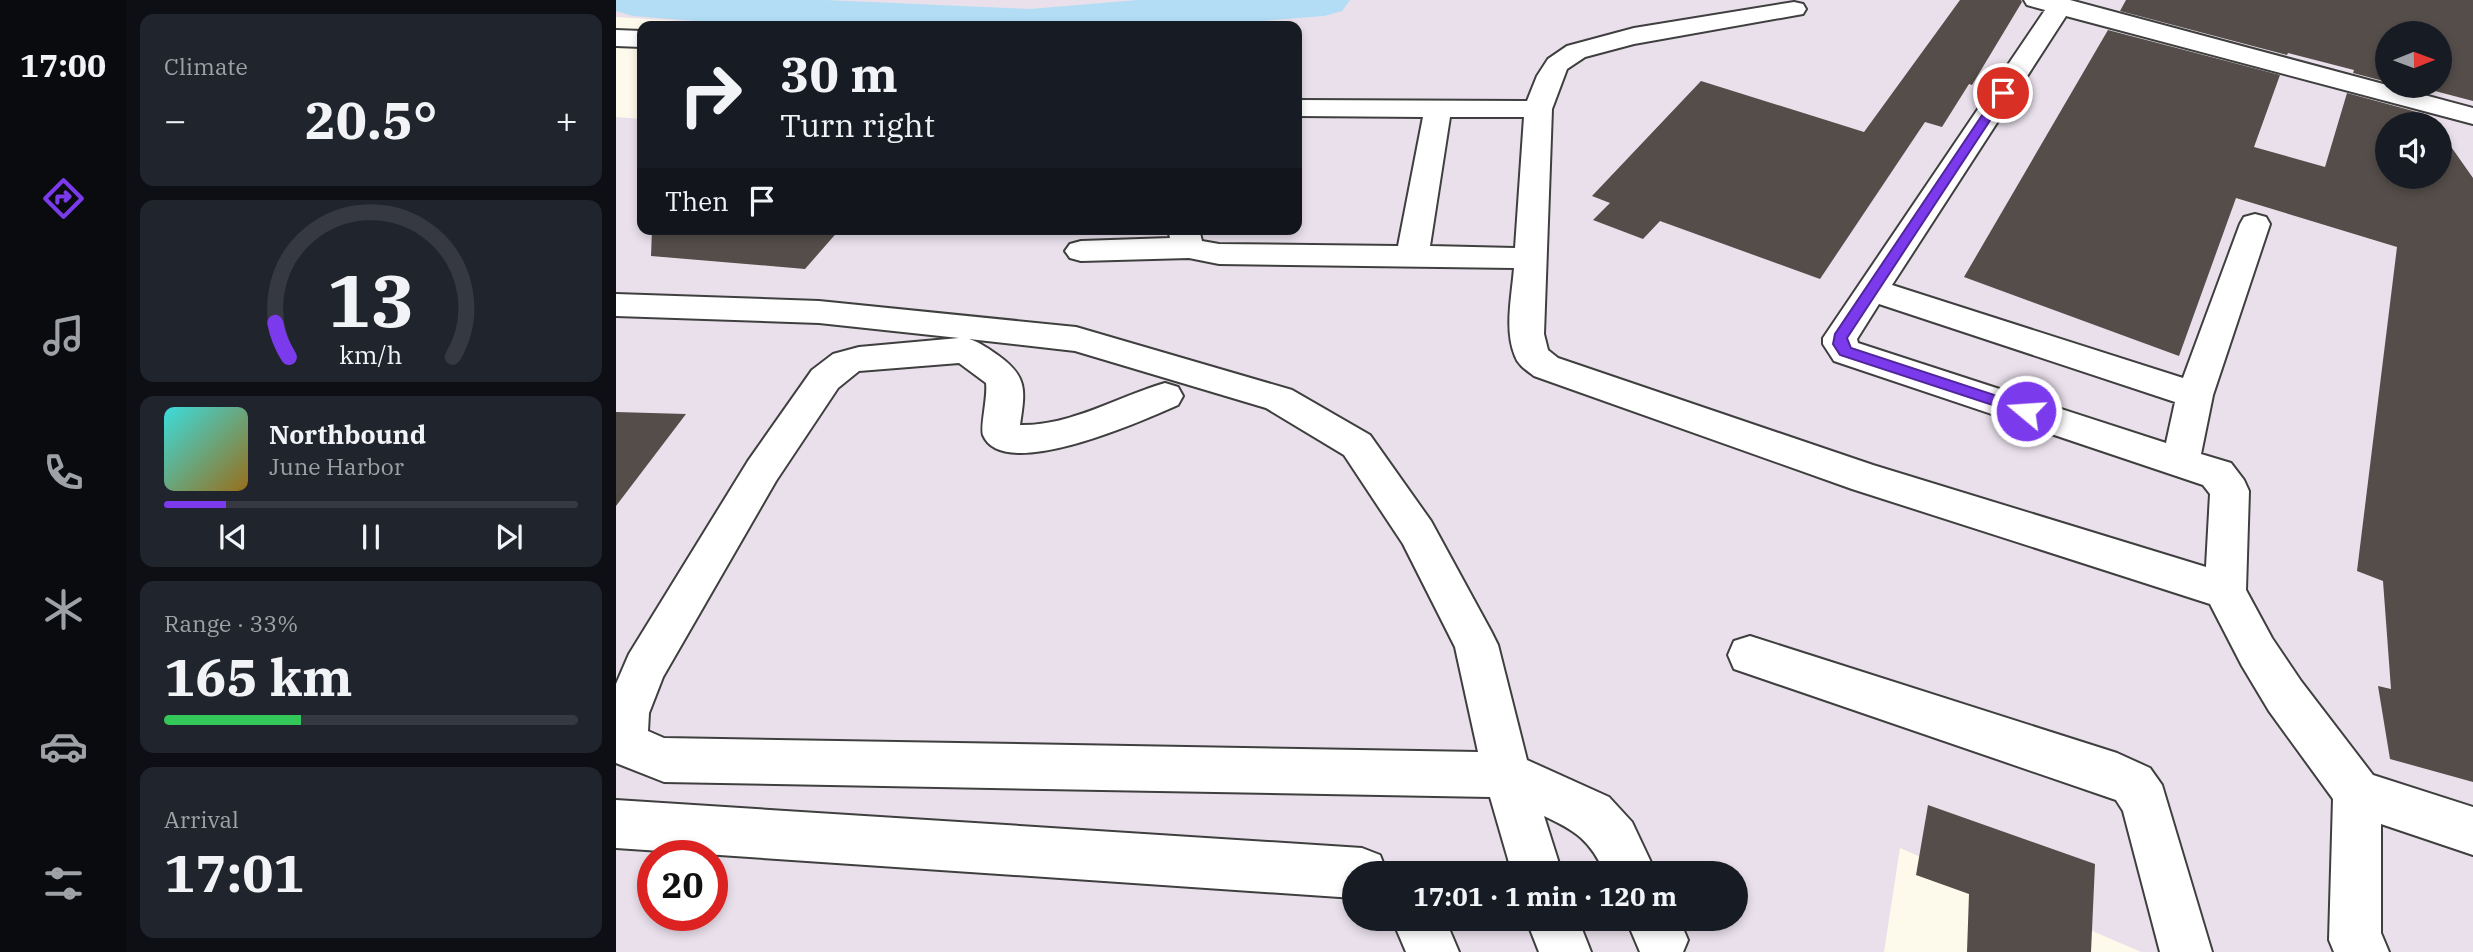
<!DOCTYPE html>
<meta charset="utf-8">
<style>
:root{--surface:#171b24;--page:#20242c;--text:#f1f3f6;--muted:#9ea1a6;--line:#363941;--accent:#7c3aed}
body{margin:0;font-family:"IBM Plex Serif",serif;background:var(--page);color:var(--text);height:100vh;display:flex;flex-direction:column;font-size:26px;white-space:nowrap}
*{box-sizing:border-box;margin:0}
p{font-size:23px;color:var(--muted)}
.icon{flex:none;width:38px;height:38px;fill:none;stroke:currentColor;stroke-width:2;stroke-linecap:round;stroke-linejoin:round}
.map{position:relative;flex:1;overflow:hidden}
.side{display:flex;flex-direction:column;gap:14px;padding:14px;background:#0d0f14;width:490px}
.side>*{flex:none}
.top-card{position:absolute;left:21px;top:21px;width:665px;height:214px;border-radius:14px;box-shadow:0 4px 10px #0003;background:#171b24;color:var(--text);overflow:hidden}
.needle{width:46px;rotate:89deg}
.fabs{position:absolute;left:1759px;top:21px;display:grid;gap:14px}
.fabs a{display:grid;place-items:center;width:77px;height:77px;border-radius:50%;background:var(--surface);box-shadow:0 4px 10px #0003;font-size:35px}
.speed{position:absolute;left:21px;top:840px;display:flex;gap:14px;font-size:35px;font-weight:700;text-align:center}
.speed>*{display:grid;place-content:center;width:91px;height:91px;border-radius:50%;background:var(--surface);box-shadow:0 4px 10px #0003;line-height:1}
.speed .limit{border:10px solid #d22;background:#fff;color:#111}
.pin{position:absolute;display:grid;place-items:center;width:60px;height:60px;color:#fff;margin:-30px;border:4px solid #fff;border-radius:50%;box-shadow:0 2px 7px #0007}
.me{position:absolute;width:77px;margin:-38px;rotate:288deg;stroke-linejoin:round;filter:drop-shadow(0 0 5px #0008)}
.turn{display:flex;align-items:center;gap:24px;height:147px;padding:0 28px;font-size:32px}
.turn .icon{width:91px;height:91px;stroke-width:2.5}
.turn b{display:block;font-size:49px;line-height:60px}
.then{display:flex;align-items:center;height:66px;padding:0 28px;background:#0003;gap:14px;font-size:26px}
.big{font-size:52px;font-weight:800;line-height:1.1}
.side .widget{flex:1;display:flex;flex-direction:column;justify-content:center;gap:10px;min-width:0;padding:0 24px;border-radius:14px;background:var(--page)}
.side .dial{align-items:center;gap:0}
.dial svg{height:182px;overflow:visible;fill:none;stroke:var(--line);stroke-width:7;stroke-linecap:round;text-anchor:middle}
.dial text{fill:var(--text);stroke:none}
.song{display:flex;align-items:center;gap:21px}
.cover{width:84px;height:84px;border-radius:10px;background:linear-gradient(135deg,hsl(180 70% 55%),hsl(40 70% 35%))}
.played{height:7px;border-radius:4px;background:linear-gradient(90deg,var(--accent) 15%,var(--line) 15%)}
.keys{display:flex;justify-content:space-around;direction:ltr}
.heat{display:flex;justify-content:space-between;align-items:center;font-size:38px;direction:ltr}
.charge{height:10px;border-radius:5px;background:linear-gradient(90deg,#34c759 33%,var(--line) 0)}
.trip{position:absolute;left:726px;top:861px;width:406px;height:70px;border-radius:35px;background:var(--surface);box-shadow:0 4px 10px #0003;font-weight:800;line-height:70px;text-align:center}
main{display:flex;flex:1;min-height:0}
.tab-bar{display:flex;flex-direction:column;width:126px;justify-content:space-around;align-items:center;background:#090b0e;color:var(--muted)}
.tab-bar .icon{width:49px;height:49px}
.tab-bar .selected{color:var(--accent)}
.tab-bar b{font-size:32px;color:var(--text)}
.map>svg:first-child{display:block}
</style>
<main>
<nav class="tab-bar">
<b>17:00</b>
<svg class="icon selected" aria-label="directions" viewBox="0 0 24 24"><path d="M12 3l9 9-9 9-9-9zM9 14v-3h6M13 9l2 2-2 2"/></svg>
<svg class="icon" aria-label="music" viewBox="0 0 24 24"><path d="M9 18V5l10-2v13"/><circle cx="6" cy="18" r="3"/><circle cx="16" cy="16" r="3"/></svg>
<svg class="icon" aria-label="phone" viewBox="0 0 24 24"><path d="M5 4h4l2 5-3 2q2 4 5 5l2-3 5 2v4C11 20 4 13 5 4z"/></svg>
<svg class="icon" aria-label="climate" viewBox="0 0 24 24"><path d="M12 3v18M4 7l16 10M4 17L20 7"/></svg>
<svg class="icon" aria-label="car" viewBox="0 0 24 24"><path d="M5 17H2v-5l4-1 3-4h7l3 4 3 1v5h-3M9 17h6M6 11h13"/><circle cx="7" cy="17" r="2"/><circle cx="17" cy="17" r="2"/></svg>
<svg class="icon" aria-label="filters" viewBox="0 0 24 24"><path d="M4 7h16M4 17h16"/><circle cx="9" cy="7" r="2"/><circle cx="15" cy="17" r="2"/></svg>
</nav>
<section class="side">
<div class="widget"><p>Climate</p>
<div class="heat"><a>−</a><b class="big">20.5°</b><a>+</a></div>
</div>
<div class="widget dial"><svg viewBox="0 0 100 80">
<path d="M14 69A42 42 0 1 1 86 69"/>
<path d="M14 69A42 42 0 0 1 8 54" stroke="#7c3aed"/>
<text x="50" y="56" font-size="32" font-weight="700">13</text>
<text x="50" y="72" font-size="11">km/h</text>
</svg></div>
<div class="widget">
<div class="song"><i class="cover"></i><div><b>Northbound</b><p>June Harbor</p></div></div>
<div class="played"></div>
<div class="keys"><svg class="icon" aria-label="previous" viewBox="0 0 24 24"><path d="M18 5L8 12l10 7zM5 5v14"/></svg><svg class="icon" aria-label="pause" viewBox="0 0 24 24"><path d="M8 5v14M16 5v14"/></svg><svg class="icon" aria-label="next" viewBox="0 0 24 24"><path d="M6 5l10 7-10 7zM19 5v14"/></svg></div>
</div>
<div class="widget"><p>Range · 33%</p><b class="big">165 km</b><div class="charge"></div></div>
<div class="widget"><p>Arrival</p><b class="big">17:01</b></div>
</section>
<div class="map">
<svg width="1857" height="952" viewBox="0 0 1857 952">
<rect width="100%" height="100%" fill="#fefaeb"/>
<!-- industrial -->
<path fill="#e9e0eb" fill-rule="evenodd" d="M0,0H1857V952H1525L1284,848L1268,952H0V117L26,119V229H681V26H143L0,17ZM1771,33H1824V86H1771ZM1771,124H1824V177H1771ZM37,856H96V915H37ZM738,873H1120V919H738Z"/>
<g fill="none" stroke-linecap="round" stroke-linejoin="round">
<!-- river -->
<polygon fill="#b2ddf4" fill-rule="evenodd" points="0,0 209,0 414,9 522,0 734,0 726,11 708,16 584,26 145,26 17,16 0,11"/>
</g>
<!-- building -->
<g fill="#544d49">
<polygon points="1344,0 1405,0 1406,2 1356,85 1353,84 1326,127 1309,122 1204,279 1044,221 1027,239 977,220 994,203 976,196 1085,81 1248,132"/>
<polygon points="1510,0 1857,0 1857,101 1800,86 1824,86 1824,33 1771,33 1771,82 1737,73 1738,70 1672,53 1671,55 1504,11"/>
<polygon points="1492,30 1664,75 1638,147 1709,167 1731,93 1812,115 1819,124 1771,124 1771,177 1824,177 1824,131 1857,178 1857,782 1774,759 1762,686 1775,689 1767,581 1741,571 1781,247 1620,198 1563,356 1348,277"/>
<polygon points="36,229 224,229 189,269 35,256"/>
<polygon points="0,412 70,414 0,506"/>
<polygon points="1312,805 1479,864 1475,952 1351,952 1353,894 1300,875"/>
</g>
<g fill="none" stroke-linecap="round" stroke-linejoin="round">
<defs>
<g id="minor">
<path d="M1408,0H1454L1857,108V124L1450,16L1276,285L1567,378L1624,224L1628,217L1639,214L1650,217L1654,224L1597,395L1585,454L1615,463L1628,480L1633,491L1630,590L1656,638L1685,681L1757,775L1857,807V855L1765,824V933L1773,952H1718L1713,940L1717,799L1653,711L1626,666L1594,604L1236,489L918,376C910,370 902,365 899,356C888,330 896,295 898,268L603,264L573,258L465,261L454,258L449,251L454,244L465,241L554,238L552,229H583L586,241L603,244L782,246L807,117L681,116V100L911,101L921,76L932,59L951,46L1018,28L1178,2L1187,4L1190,9L1187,14L1018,44L969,57L951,69L936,109L928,334L932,350L942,358L1257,465L1590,567L1594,494L1587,485L1218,361L1207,344V338L1429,10L1411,5ZM834,117H908L899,248L814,246ZM1263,304L1559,402L1550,443L1242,343L1241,339Z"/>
<polygon points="0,30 26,31 26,47 0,46"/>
<path d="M0,294L203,301L460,327L676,390L754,435L815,521L875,631L882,645L911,760L993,797L1016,822L1040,873H989C974,840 960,831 928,816L946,873H896L874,797L48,782L0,763V684L13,654L132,461L196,370L217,354L243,347L343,338L203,323L0,316ZM353,339L459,351L650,408L728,455L787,544L839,647L862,752L48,738L32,731L33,713L47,677L160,481L222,388L243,371L343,363L370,383C372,397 364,427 367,435C387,484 530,419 562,405L567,396L562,387L549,383C501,397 455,426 404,425C409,391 412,377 383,356C373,349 365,343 353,339Z"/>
<polygon points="1134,636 1501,753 1534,768 1546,785 1596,952 1544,952 1507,811 1500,800 1118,669 1112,655 1118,641"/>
<polygon points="0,800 746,848 764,855 771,873 738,873 738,898 0,848"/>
<polygon points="776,919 829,919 843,952 790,952"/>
<polygon points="910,919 962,919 975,952 923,952"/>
<polygon points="1010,919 1063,919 1072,940 1067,952 1024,952"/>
</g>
</defs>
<!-- minor casing -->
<use href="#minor" stroke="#3f3f3f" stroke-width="4"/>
<!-- minor -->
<use href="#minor" fill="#fff" fill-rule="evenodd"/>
</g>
<!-- route -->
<polygon fill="#7c3aed" stroke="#51269a" stroke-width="2" points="1387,90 1392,93 1231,338 1235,348 1415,407 1418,411 1415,415 1410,416 1224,355 1217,344 1219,334 1381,93"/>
</svg>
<div class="fabs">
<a><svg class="needle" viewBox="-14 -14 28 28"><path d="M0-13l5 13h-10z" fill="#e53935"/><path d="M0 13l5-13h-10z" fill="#9ea1a6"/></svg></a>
<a><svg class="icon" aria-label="sound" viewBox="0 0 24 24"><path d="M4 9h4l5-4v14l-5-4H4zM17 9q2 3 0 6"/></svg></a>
</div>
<div class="speed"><div class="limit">20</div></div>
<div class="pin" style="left:1387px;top:93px;background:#d93025"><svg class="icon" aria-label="arrive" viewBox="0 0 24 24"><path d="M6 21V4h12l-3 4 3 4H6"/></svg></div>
<svg class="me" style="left:1410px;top:411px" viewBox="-20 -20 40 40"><circle r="17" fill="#7c3aed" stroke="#fff" stroke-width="3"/><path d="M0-11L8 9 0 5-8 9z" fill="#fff"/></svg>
<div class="trip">17:01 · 1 min · 120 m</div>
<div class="top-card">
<div class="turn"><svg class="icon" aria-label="right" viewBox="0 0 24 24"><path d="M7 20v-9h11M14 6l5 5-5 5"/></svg><div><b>30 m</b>Turn right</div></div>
<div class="then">Then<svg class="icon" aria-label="arrive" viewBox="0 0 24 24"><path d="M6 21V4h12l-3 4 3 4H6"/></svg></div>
</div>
</div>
</main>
